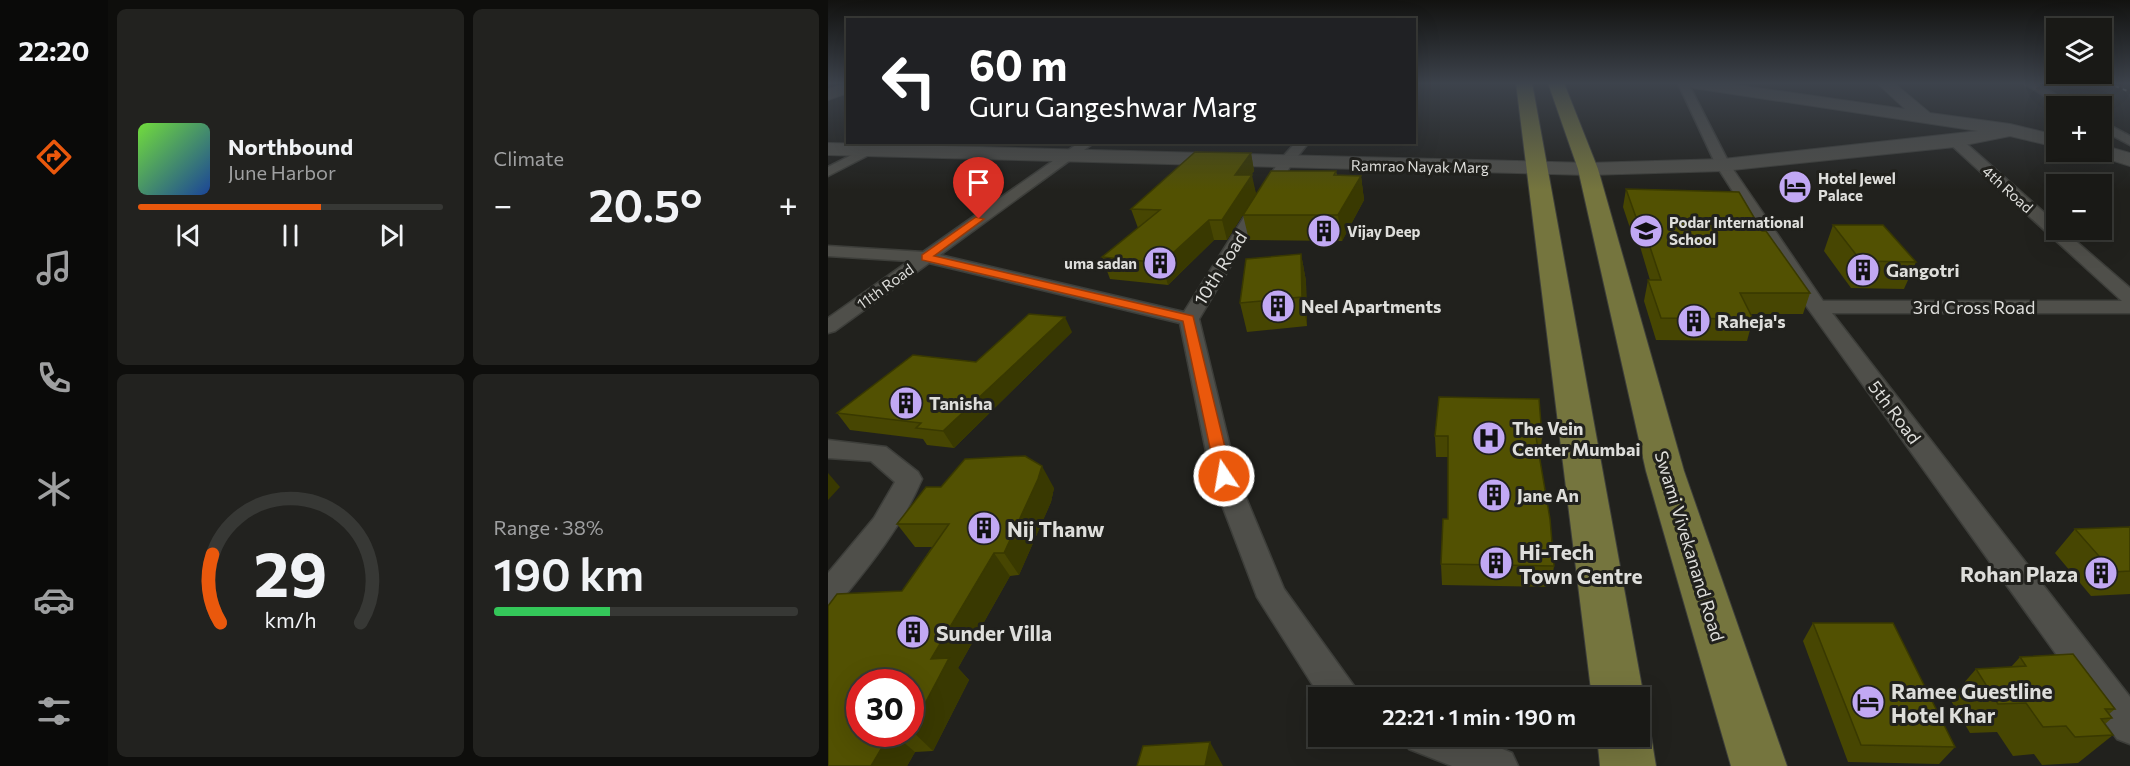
<!DOCTYPE html>
<meta charset="utf-8">
<style>
:root{--surface:#191916;--page:#22221f;--text:#f1f3f6;--muted:#9fa0a1;--line:#373835;--accent:#ea580c}
body{margin:0;font-family:Commissioner,sans-serif;background:var(--page);color:var(--text);height:100vh;display:flex;flex-direction:column;font-size:22px;white-space:nowrap}
*{box-sizing:border-box;margin:0}
p{font-size:20px;color:var(--muted)}
.icon{flex:none;width:33px;height:33px;fill:none;stroke:currentColor;stroke-width:2;stroke-linecap:round;stroke-linejoin:round}
.map{position:relative;flex:1;overflow:hidden}
.details{display:flex;flex-direction:column;gap:9px;padding:9px;background:#0e0e0c;width:720px}
.details>*{flex:none}
.hud{position:absolute;left:18px;top:18px;width:570px;height:126px;border-radius:0px;box-shadow:0 6px 24px #0002,0 0 0 2px var(--line);background:#202124;color:#fff;overflow:hidden}
.fabs{position:absolute;left:1218px;top:18px;display:grid;gap:12px}
.fabs a{display:grid;place-items:center;width:66px;height:66px;border-radius:0px;background:var(--surface);box-shadow:0 6px 24px #0002,0 0 0 2px var(--line);font-size:30px}
.speed{position:absolute;left:18px;top:669px;display:flex;gap:12px;font-size:30px;font-weight:700;text-align:center}
.speed>*{display:grid;place-content:center;width:78px;height:78px;border-radius:50%;background:var(--surface);box-shadow:0 6px 24px #0002,0 0 0 2px var(--line);line-height:1}
.speed .limit{border:9px solid #d22;background:#fff;color:#111}
.pin{position:absolute;display:grid;place-items:center;width:51px;height:51px;color:#fff;margin:-62px -26px;border-radius:50% 50% 50% 0;rotate:-45deg;box-shadow:0 0 6px #0007}
.pin .icon{rotate:45deg}
.me{position:absolute;width:66px;margin:-33px;rotate:348deg;stroke-linejoin:round;filter:drop-shadow(0 0 4px #0008)}
.turn{display:flex;align-items:center;gap:21px;height:126px;padding:0 24px;font-size:27px}
.turn .icon{width:78px;height:78px;stroke-width:2.5}
.turn b{display:block;font-size:42px;line-height:51px}
.big{font-size:45px;font-weight:600;line-height:1.1}
.details .card{flex:1;display:flex;flex-direction:column;justify-content:center;gap:9px;min-width:0;padding:0 21px;border-radius:9px;background:var(--page)}
.details .dial{align-items:center;gap:0}
.dial svg{height:156px;overflow:visible;fill:none;stroke:var(--line);stroke-width:7;stroke-linecap:round;text-anchor:middle}
.dial text{fill:var(--text);stroke:none}
.song{display:flex;align-items:center;gap:18px}
.cover{width:72px;height:72px;border-radius:9px;background:linear-gradient(135deg,hsl(100 70% 55%),hsl(220 70% 35%))}
.played{height:6px;border-radius:3px;background:linear-gradient(90deg,var(--accent) 60%,var(--line) 60%)}
.keys{display:flex;justify-content:space-around;direction:ltr}
.heat{display:flex;justify-content:space-between;align-items:center;font-size:33px;direction:ltr}
.charge{height:9px;border-radius:4px;background:linear-gradient(90deg,#34c759 38%,var(--line) 0)}
.details .tiles{flex:1;display:grid;gap:9px;grid-template-columns:repeat(2,1fr)}
.trip{position:absolute;left:480px;top:687px;width:342px;height:60px;border-radius:0px;background:var(--surface);box-shadow:0 6px 24px #0002,0 0 0 2px var(--line);font-weight:600;line-height:60px;text-align:center}
main{display:flex;flex:1;min-height:0}
.menu{display:flex;flex-direction:column;width:108px;justify-content:space-around;align-items:center;background:#0a0a09;color:var(--muted)}
.menu .icon{width:42px;height:42px}
.menu .selected{color:var(--accent)}
.menu b{font-size:27px;color:var(--text)}
.map>svg:first-child{display:block}
</style>
<main>
<nav class="menu">
<b>22:20</b>
<svg class="icon selected" aria-label="directions" viewBox="0 0 24 24"><path d="M12 3l9 9-9 9-9-9zM9 14v-3h6M13 9l2 2-2 2"/></svg>
<svg class="icon" aria-label="music" viewBox="0 0 24 24"><path d="M9 18V5l10-2v13"/><circle cx="6" cy="18" r="3"/><circle cx="16" cy="16" r="3"/></svg>
<svg class="icon" aria-label="phone" viewBox="0 0 24 24"><path d="M5 4h4l2 5-3 2q2 4 5 5l2-3 5 2v4C11 20 4 13 5 4z"/></svg>
<svg class="icon" aria-label="climate" viewBox="0 0 24 24"><path d="M12 3v18M4 7l16 10M4 17L20 7"/></svg>
<svg class="icon" aria-label="car" viewBox="0 0 24 24"><path d="M5 17H2v-5l4-1 3-4h7l3 4 3 1v5h-3M9 17h6M6 11h13"/><circle cx="7" cy="17" r="2"/><circle cx="17" cy="17" r="2"/></svg>
<svg class="icon" aria-label="filters" viewBox="0 0 24 24"><path d="M4 7h16M4 17h16"/><circle cx="9" cy="7" r="2"/><circle cx="15" cy="17" r="2"/></svg>
</nav>
<section class="details">
<div class="tiles">
<div class="card">
<div class="song"><i class="cover"></i><div><b>Northbound</b><p>June Harbor</p></div></div>
<div class="played"></div>
<div class="keys"><svg class="icon" aria-label="previous" viewBox="0 0 24 24"><path d="M18 5L8 12l10 7zM5 5v14"/></svg><svg class="icon" aria-label="pause" viewBox="0 0 24 24"><path d="M8 5v14M16 5v14"/></svg><svg class="icon" aria-label="next" viewBox="0 0 24 24"><path d="M6 5l10 7-10 7zM19 5v14"/></svg></div>
</div>
<div class="card"><p>Climate</p>
<div class="heat"><a>−</a><b class="big">20.5°</b><a>+</a></div>
</div>
<div class="card dial"><svg viewBox="0 0 100 80">
<path d="M14 69A42 42 0 1 1 86 69"/>
<path d="M14 69A42 42 0 0 1 10 34" stroke="#ea580c"/>
<text x="50" y="56" font-size="32" font-weight="700">29</text>
<text x="50" y="72" font-size="11">km/h</text>
</svg></div>
<div class="card"><p>Range · 38%</p><b class="big">190 km</b><div class="charge"></div></div>
</div>
</section>
<div class="map">
<svg width="1302" height="766" viewBox="0 0 1302 766">
<rect width="100%" height="100%" fill="#21211d"/>
<g fill="none" stroke-linecap="round" stroke-linejoin="round">
<defs>
<g id="street">
<polygon points="850,83 860,83 902,165 995,301 1294,301 1122,144 1121,141 1127,137 1132,138 1228,223 1228,230 1235,230 1302,288 1302,313 1004,313 1302,697 1302,744 1289,739 979,307 888,165"/>
<polygon points="1195,83 1207,83 1248,106 1234,106"/>
<polygon points="1274,121 1302,136 1302,145 1274,130"/>
<polygon points="49,142 66,142 0,176 0,167"/>
<polygon points="252,142 267,142 112,255 356,312 452,160 468,142 481,142 463,165 371,319 409,476 456,589 526,686 531,698 493,698 429,597 383,476 352,323 101,263 7,331 0,333 0,318 81,261 0,256 0,246 95,252"/>
<path d="M0,440L58,447L90,472L94,479C74,526 43,564 11,603L0,607V573L46,518L67,482L43,461L0,458Z"/>
<polygon points="576,736 643,736 684,753 690,766 624,766 581,749"/>
</g>
<g id="secondary">
<polygon points="20,83 20,93 0,100 0,89"/>
<polygon points="857,83 895,83 1077,109 1049,83 1066,83 1102,113 1182,124 1228,135 1228,147 1182,136 1127,147 895,171 760,175 0,155 0,143 760,163 895,159 1150,131 865,88"/>
<polygon points="1274,145 1302,153 1302,166 1267,155 1265,152 1274,152"/>
</g>
<g id="primary">
<polygon points="688,83 704,83 816,698 812,708 812,698 764,698"/>
<polygon points="720,83 736,83 770,169 856,471 959,766 903,766 818,471 750,169"/>
<polygon points="812,716 815,717 823,736 828,766 772,766 769,736 812,736"/>
</g>
</defs>
<!-- street casing -->
<use href="#street" stroke="#3d3e3a" stroke-width="3"/>
<!-- secondary casing -->
<use href="#secondary" stroke="#3d3e3a" stroke-width="2"/>
<!-- primary casing -->
<use href="#primary" stroke="#3d3e3a" stroke-width="2"/>
<!-- street -->
<use href="#street" fill="#4f4f4a" fill-rule="evenodd"/>
<!-- secondary -->
<use href="#secondary" fill="#4f4f4a" fill-rule="evenodd"/>
<!-- primary -->
<use href="#primary" fill="#75753e" fill-rule="evenodd"/>
<!-- rail -->
<polyline stroke="#9d9d9a" stroke-width="2" stroke-dasharray="4 4" stroke-linecap="butt" points="1280,83 1302,92"/>
</g>
<!-- wall -->
<g fill="#474602" fill-rule="evenodd">
<polygon points="423,153 426,171 423,175 428,194 399,240 386,240 340,285 282,279 274,257 310,228 303,209"/>
<polygon points="508,171 509,175 533,176 536,200 514,241 421,240 415,215"/>
<polygon points="798,189 934,231 982,293 975,314 923,314 925,319 919,341 828,340 816,301 820,280 822,280 811,243 807,243 795,207"/>
<polygon points="1005,225 1088,262 1076,289 1023,288 996,251"/>
<polygon points="473,254 478,281 479,326 419,332 412,303"/>
<polygon points="244,332 126,448 99,445 95,439 22,430 9,413 148,362"/>
<polygon points="607,436 714,437 712,458 726,566 723,587 614,585 613,564 620,519 620,457 608,457"/>
<path d="M113,487L226,488L223,502L191,575L182,576L130,668L141,680L105,751L87,752L79,766H0L74,591L104,547H87L69,524ZM82,682V734H32Z"/>
<polygon points="1302,526 1302,594 1263,596 1227,553 1247,529 1301,527"/>
<polygon points="985,623 1127,747 1111,764 1020,762 975,641"/>
<polygon points="1192,657 1287,709 1281,714 1284,718 1277,724 1285,735 1250,763 1214,765 1206,754 1185,756 1169,732 1142,733 1122,699 1148,669 1183,667"/>
</g>
<!-- shaded-wall -->
<g fill="#393901">
<polygon points="423,153 426,171 411,193 407,175"/>
<polygon points="424,175 428,194 399,240 394,220"/>
<polygon points="533,176 536,200 514,241 510,215"/>
<polygon points="381,220 386,240 340,285 334,263"/>
<polygon points="473,254 478,281 479,326 474,297"/>
<polygon points="237,317 244,332 126,448 115,431"/>
<polygon points="214,466 226,488 223,502 191,575 176,553"/>
<polygon points="0,473 12,487 0,500"/>
<polygon points="166,553 182,576 130,668 141,680 105,751 83,730 103,659"/>
<polygon points="62,734 66,734 87,752 79,766 43,766"/>
<polygon points="382,742 395,766 377,766"/>
</g>
<!-- building -->
<g fill="#525102" stroke="#393901" stroke-width="1.5">
<polygon points="367,152 423,153 407,175 424,175 394,220 381,220 334,263 274,257 332,210 303,209"/>
<polygon points="443,171 508,171 506,175 533,176 510,215 415,215"/>
<polygon points="798,189 911,192 934,231 938,231 982,293 912,293 925,319 833,318 820,280 833,280 814,223 810,223"/>
<polygon points="1005,225 1055,225 1088,262 1033,261"/>
<polygon points="473,254 474,297 412,303 418,259"/>
<polygon points="201,314 237,317 115,431 88,428 93,423 9,413 85,355 148,362"/>
<polygon points="611,397 711,399 714,437 708,437 722,519 726,566 613,564 615,519 620,519 620,436 607,436"/>
<polygon points="197,456 214,466 210,479 176,553 166,553 103,659 121,658 83,730 82,682 32,682 32,734 62,734 43,766 0,766 0,606 9,594 74,591 121,524 69,524 98,487 113,487 137,459"/>
<polygon points="1302,527 1302,571 1285,572 1247,529"/>
<polygon points="985,623 1065,623 1127,747 1033,745"/>
<polygon points="1245,654 1287,709 1277,709 1284,718 1273,719 1285,735 1247,737 1238,726 1215,727 1198,703 1170,704 1148,669 1198,666 1192,657"/>
<polygon points="382,742 377,766 309,766 315,746"/>
</g>
<!-- sky -->
<linearGradient id="sky" x2="0" y2="1"><stop stop-color="#121210"/><stop offset="0.44" stop-color="#3d434c"/><stop offset="1" stop-color="#3d434c" stop-opacity="0"/></linearGradient>
<rect width="1302" height="190" fill="url(#sky)"/>
<!-- route -->
<polygon fill="#ea580c" stroke="#983908" stroke-width="1.5" points="148,217 156,219 106,256 365,316 404,476 401,481 396,482 388,476 355,321 94,260 94,255"/>
<!-- icons -->
<defs>
<symbol id="hotel-disc" viewBox="-11 -11 22 22"><circle r="9.5" fill="#c1a8f3" stroke="#21211d"/><path d="M-6-4.5h1.5V1H6V5H4.5V3h-9V5H-6ZM-4 0a1.8 1.8 0 1 1 3.6 0ZM.5 0V-2.5h3Q6-2.5 6 0Z" fill="#111"/></symbol>
<symbol id="building-disc" viewBox="-11 -11 22 22"><circle r="9.5" fill="#c1a8f3" stroke="#21211d"/><path d="M-4-6H4V6H1V3H-1V6H-4ZM-2.5-4.3h1.7v1.8h-1.7ZM.8-4.3h1.7v1.8H.8ZM-2.5-1h1.7V.8h-1.7ZM.8-1h1.7V.8H.8Z" fill="#111"/></symbol>
<symbol id="school-disc" viewBox="-11 -11 22 22"><circle r="9.5" fill="#c1a8f3" stroke="#21211d"/><path d="M0-5L7-2L0 1L-7-2ZM-4 1L0 2.5L4 1V4Q0 6-4 4Z" fill="#111"/></symbol>
<symbol id="hospital-disc" viewBox="-11 -11 22 22"><circle r="9.5" fill="#c1a8f3" stroke="#21211d"/><path d="M-5-5h3v3.5h4V-5h3V5h-3V1.5h-4V5h-3Z" fill="#111"/></symbol>
</defs>
<g fill-rule="evenodd">
<use href="#hotel-disc" x="948" y="168" width="38" height="38"/>
<use href="#building-disc" x="477" y="212" width="38" height="38"/>
<use href="#school-disc" x="799" y="212" width="38" height="38"/>
<use href="#building-disc" x="313" y="244" width="38" height="38"/>
<use href="#building-disc" x="1016" y="251" width="38" height="38"/>
<use href="#building-disc" x="431" y="287" width="38" height="38"/>
<use href="#building-disc" x="847" y="302" width="38" height="38"/>
<use href="#building-disc" x="59" y="384" width="38" height="38"/>
<use href="#hospital-disc" x="642" y="419" width="38" height="38"/>
<use href="#building-disc" x="647" y="476" width="38" height="38"/>
<use href="#building-disc" x="137" y="509" width="38" height="38"/>
<use href="#building-disc" x="649" y="544" width="38" height="38"/>
<use href="#building-disc" x="1254" y="554" width="38" height="38"/>
<use href="#building-disc" x="66" y="613" width="38" height="38"/>
<use href="#hotel-disc" x="1021" y="683" width="38" height="38"/>
</g>
<g text-anchor="middle" dominant-baseline="central" stroke-width="6" stroke-linejoin="round" paint-order="stroke">
<!-- far-street labels -->
<g font-size="15" fill="#dededb" stroke="#21211d">
<text transform="translate(592 166) rotate(1)">Ramrao Nayak Marg</text>
<text transform="translate(1180 189) rotate(42)">4th Road</text>
<text transform="translate(57 286) rotate(-36)">11th Road</text>
</g>
<!-- far-poi labels -->
<g font-size="15" font-weight="bold" fill="#dededb" stroke="#21211d" text-anchor="start">
<text x="990" y="178">Hotel Jewel<tspan x="990" dy="17">Palace</tspan></text>
<text x="841" y="222">Podar International<tspan x="841" dy="17">School</tspan></text>
<text x="519" y="231">Vijay Deep</text>
<text x="309" y="263" text-anchor="end">uma sadan</text>
</g>
<!-- street labels -->
<g font-size="18" fill="#dededb" stroke="#21211d">
<text transform="translate(392 268) rotate(-58)">10th Road</text>
<text x="1146" y="307">3rd Cross Road</text>
<text transform="translate(1067 412) rotate(53)">5th Road</text>
<text transform="translate(862 546) rotate(73)">Swami Vivekanand Road</text>
</g>
<!-- poi labels -->
<g font-size="18" font-weight="bold" fill="#dededb" stroke="#21211d" text-anchor="start">
<text x="1058" y="270">Gangotri</text>
<text x="473" y="306">Neel Apartments</text>
<text x="889" y="321">Raheja's</text>
<text x="101" y="403">Tanisha</text>
<text x="684" y="428">The Vein<tspan x="684" dy="21">Center Mumbai</tspan></text>
<text x="689" y="495">Jane An</text>
</g>
<!-- near-poi labels -->
<g font-size="21" font-weight="bold" fill="#dededb" stroke="#21211d" text-anchor="start">
<text x="179" y="528">Nij Thanw</text>
<text x="691" y="551">Hi-Tech<tspan x="691" dy="24">Town Centre</tspan></text>
<text x="1250" y="573" text-anchor="end">Rohan Plaza</text>
<text x="108" y="632">Sunder Villa</text>
<text x="1063" y="690">Ramee Guestline<tspan x="1063" dy="24">Hotel Khar</tspan></text>
</g>
</g>
</svg>
<div class="fabs">
<a><svg class="icon" aria-label="layers" viewBox="0 0 24 24"><path d="M12 4l9 5-9 5-9-5zM3 14l9 5 9-5"/></svg></a>
<a>+</a>
<a>−</a>
</div>
<div class="speed"><div class="limit">30</div></div>
<div class="pin" style="left:151px;top:219px;background:#d93025"><svg class="icon" aria-label="arrive" viewBox="0 0 24 24"><path d="M6 21V4h12l-3 4 3 4H6"/></svg></div>
<svg class="me" style="left:396px;top:476px" viewBox="-20 -20 40 40"><circle r="17" fill="#ea580c" stroke="#fff" stroke-width="3"/><path d="M0-11L8 9 0 5-8 9z" fill="#fff"/></svg>
<div class="trip">22:21 · 1 min · 190 m</div>
<div class="hud">
<div class="turn"><svg class="icon" aria-label="left" viewBox="0 0 24 24"><path d="M17 20v-9H6M10 6l-5 5 5 5"/></svg><div><b>60 m</b>Guru Gangeshwar Marg</div></div>
</div>
</div>
</main>
